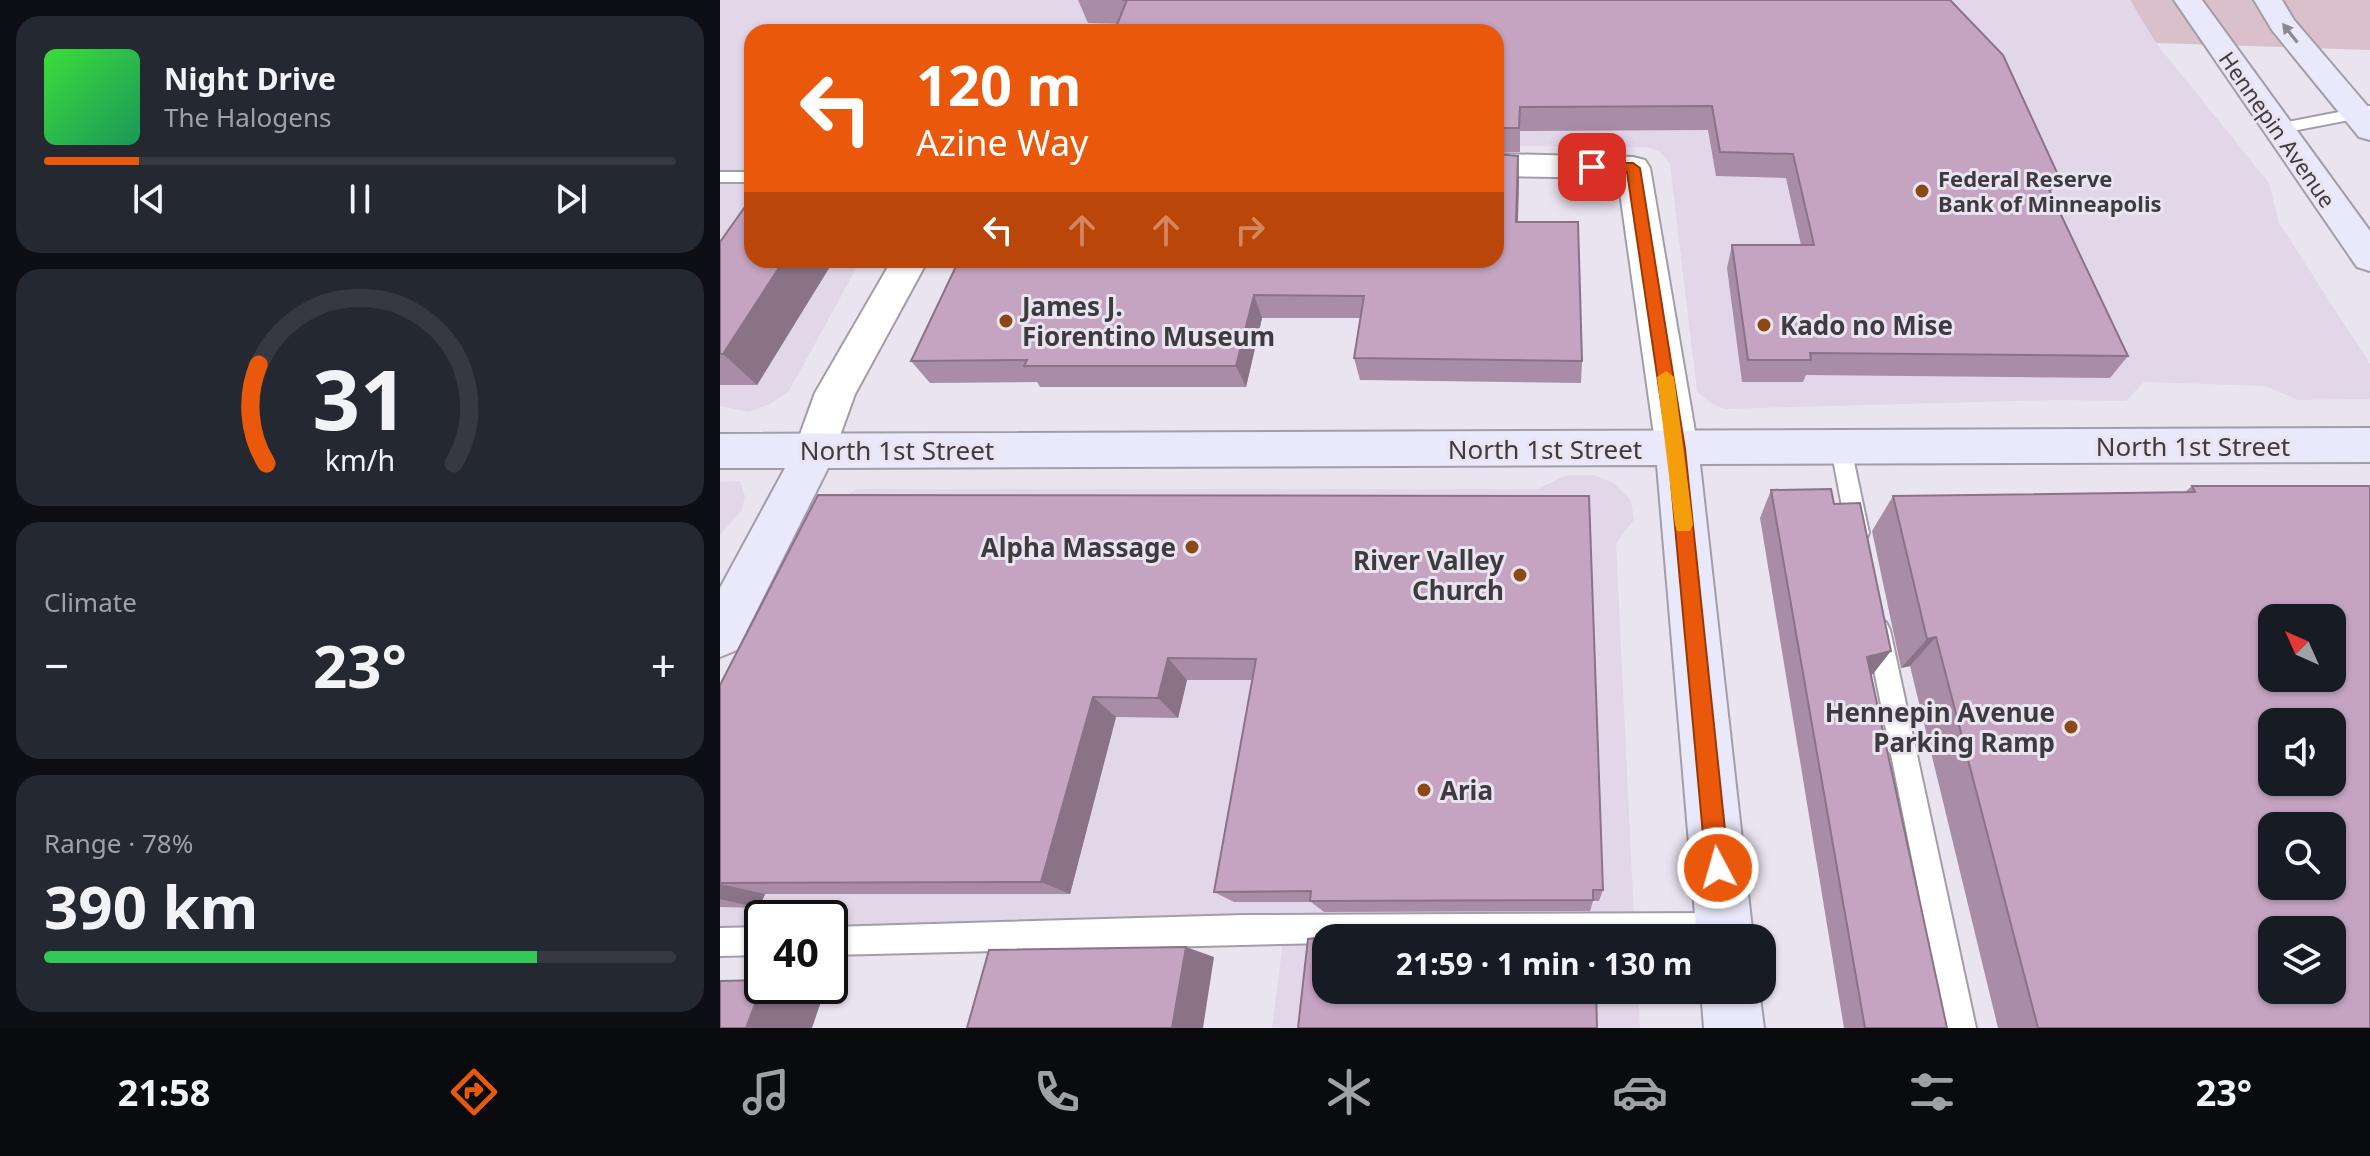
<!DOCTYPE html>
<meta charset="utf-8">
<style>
:root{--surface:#171b24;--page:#242831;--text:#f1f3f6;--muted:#9ea1a6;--line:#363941;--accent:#ea580c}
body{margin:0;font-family:"Noto Sans",sans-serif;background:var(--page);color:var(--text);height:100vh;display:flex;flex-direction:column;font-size:30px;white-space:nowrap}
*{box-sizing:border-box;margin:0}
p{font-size:26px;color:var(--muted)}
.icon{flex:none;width:44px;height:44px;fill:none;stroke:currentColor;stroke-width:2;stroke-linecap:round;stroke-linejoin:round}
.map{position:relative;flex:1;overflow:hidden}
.drawer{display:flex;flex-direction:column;gap:16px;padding:16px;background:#0d0f14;width:720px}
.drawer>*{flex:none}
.banner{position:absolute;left:24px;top:24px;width:760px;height:244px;border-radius:24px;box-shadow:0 2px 6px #0004;background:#ea580c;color:#fff;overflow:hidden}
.needle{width:52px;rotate:315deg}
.fabs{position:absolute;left:1538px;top:604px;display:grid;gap:16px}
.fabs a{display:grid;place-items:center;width:88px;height:88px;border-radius:16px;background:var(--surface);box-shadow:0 2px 6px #0004;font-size:40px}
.speed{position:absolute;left:24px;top:900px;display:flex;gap:16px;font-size:40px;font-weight:700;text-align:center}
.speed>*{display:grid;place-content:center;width:104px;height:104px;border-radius:50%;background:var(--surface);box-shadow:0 2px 6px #0004;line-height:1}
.speed .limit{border:4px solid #111;border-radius:12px;background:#fff;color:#111}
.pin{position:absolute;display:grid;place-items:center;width:68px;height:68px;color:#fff;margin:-34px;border-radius:16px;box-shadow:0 4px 12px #0006}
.me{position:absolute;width:88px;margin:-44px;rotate:354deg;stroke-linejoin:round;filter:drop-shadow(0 0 6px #0008)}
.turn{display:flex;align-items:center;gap:28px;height:168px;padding:0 40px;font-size:36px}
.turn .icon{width:104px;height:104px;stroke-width:2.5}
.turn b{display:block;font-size:56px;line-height:68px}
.lanes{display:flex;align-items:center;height:76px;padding:0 40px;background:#0003;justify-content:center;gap:40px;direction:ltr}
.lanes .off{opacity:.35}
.big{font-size:60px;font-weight:700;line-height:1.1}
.drawer .widget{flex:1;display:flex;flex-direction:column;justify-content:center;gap:12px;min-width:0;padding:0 28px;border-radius:24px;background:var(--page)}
.drawer .dial{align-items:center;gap:0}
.dial svg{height:208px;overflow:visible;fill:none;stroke:var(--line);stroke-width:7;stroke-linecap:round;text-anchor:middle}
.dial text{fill:var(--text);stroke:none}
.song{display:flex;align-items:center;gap:24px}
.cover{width:96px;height:96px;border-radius:12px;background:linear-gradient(135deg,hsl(120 70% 55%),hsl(150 70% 35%))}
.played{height:8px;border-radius:4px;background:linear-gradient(90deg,var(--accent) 15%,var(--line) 15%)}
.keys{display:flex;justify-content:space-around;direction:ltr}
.heat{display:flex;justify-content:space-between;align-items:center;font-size:44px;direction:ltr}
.charge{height:12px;border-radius:6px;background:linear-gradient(90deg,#34c759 78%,var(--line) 0)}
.trip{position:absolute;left:592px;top:924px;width:464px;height:80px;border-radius:24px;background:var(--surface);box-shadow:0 2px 6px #0004;font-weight:700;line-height:80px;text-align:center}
.tab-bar{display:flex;height:128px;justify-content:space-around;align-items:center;background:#090b0e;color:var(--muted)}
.tab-bar .icon{width:56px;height:56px}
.tab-bar .current{color:var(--accent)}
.tab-bar b{font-size:36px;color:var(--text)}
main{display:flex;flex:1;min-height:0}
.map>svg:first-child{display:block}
</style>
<main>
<section class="drawer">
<div class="widget">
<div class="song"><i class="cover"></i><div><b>Night Drive</b><p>The Halogens</p></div></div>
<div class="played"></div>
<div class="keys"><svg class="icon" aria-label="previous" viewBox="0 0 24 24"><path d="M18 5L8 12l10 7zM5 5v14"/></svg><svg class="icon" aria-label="pause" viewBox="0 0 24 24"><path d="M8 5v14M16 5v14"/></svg><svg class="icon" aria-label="next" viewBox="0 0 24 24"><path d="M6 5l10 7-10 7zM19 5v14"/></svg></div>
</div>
<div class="widget dial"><svg viewBox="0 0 100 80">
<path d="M14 69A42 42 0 1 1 86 69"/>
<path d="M14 69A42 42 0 0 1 11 31" stroke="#ea580c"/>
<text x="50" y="56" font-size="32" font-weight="700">31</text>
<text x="50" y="72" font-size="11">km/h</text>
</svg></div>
<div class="widget"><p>Climate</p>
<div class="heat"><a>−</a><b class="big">23°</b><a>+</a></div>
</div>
<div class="widget"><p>Range · 78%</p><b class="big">390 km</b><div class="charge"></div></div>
</section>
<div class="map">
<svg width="1650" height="1028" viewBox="0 0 1650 1028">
<rect width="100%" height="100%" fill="#eae4f0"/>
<!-- built -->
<g fill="#e1d7e9">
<polygon points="0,0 1410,0 1436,43 1549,183 1559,223 1650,364 1650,399 1578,400 1545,386 1424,382 1406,401 1336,400 1005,409 992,404 977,392 950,164 939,151 926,147 776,146 776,32 32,32 32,260 141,260 69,391 50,404 29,412 0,406"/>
<polygon points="847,475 873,475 894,483 911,500 914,520 896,543 915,938 606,938 606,990 918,990 920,1028 552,1028 563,941 110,938 110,918 42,918 42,937 0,937 0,741 116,500 137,489 817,489"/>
<polygon points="20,481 25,496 22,510 0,535 0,482"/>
</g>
<!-- green -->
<polygon fill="#dac0ca" points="1410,0 1650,0 1650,50 1436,43"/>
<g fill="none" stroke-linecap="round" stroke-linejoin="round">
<defs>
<g id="lane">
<polygon points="1650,106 1650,116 1557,134 1549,129 1557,124"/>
<rect x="0" y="172" width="32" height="10"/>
<polygon points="1121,440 1128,442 1131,448 1149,533 1146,540 1138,543 1130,540 1127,533 1111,448 1114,442"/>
<polygon points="1158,619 1166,622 1170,630 1256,1028 1226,1028 1146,630 1150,622"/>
<polygon points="1004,913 1014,917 1018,927 1012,938 606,938 606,943 110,955 110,927 524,915"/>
<polygon points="42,927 42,955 0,956 0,928"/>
</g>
<g id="street">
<polygon points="776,154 913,157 925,160 930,168 978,449 972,461 957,466 942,461 936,449 898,178 776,176"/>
<polygon points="172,260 208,260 135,394 110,463 95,468 80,463 74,451 95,393"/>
</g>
<g id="secondary">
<polygon points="1454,0 1482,0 1650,231 1650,271 1637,267"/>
<polygon points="1534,0 1562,0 1574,20 1650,109 1650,140 1639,137 1552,30"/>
<polygon points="1650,428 1650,462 980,464 1033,938 977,938 937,465 108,468 17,650 0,657 0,588 65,468 0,468 0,434"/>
<polygon points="981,990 1039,990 1044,1028 984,1028"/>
</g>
</defs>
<!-- lane casing -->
<use href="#lane" stroke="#a29da8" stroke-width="4"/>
<!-- street casing -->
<use href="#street" stroke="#a29da8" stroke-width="4"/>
<!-- secondary casing -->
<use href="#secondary" stroke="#a29da8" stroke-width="4"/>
<!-- lane -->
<use href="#lane" fill="#fff" fill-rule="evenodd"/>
<!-- street -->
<use href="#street" fill="#fff" fill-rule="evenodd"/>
<!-- secondary -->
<use href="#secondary" fill="#eae9fb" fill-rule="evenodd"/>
</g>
<!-- wall -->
<g fill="#a98da6">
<polygon points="358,0 1230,0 1339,177 1331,192 1408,356 1390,378 1086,375 1083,382 1022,382 1007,268 1012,245 1081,245 1066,178 996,176 988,130 800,131 800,152 776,152 776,32 368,23"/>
<polygon points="799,179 798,222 862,361 861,383 640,380 634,358 641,318 542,318 526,387 320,387 317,382 210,383 191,361 239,260 776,260"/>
<polygon points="0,242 32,260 114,260 37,385 0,385"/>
<polygon points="1472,486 1650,486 1650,1028 1278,1028 1190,666 1181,668 1152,531 1173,496 1465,492"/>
<polygon points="1051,490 1153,674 1151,675 1227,1028 1124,1028 1040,518"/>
<polygon points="869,496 883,890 879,901 873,901 870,911 604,912 591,902 514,902 494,892 532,680 467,680 458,718 396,717 350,894 45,894 39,908 0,907 0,685"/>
</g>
<!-- shaded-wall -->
<g fill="#8a7387">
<polygon points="798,156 799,179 797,245 796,222"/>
<polygon points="64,260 114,260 37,385 3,354"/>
<polygon points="534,295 542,318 526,387 516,366"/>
<polygon points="1216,637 1190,666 1181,668 1207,639"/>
<polygon points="1171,651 1153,674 1130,679 1147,657"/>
<polygon points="448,658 467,680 458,718 438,698"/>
<polygon points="373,697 396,717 350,894 321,882"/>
<polygon points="0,884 45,894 39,908 0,899"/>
<polygon points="466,947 494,957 483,1028 452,1028"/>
<polygon points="42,986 95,986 106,987 92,1028 26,1028"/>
</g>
<!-- building -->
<g fill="#c5a4c1" stroke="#8a7387" stroke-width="2" fill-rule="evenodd">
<polygon points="402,0 1230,0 1283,55 1339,177 1323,177 1408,356 1090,353 1091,360 1028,360 1012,245 1094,245 1073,154 1000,152 992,106 800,107 799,128 776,128 776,32 394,32 407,0"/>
<polygon points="776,154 798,156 796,222 858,222 862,361 634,358 644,296 534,295 516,366 304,366 307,360 191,361 239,260 776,260"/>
<polygon points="32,197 32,260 64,260 3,354 0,354 0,242"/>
<path d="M1472,486H1650V1028H1318L1216,637L1207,639L1173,496L1475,492ZM1552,618H1612V678H1552ZM1552,722H1612V782H1552ZM1552,826H1612V886H1552ZM1552,930H1612V990H1552Z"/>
<polygon points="1111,489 1114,504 1140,503 1171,651 1147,657 1227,1028 1145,1028 1051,490"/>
<polygon points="98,495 869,496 883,890 873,890 873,900 590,901 591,891 494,892 536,659 448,658 438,698 373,697 321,882 0,883 0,685"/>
<polygon points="597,934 874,934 874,938 606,938 606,990 876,990 877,1028 578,1028 588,939 596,938"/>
<polygon points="466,947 452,1028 247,1028 269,950"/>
<polygon points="42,980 42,986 26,1028 0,1028 0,981"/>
</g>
<!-- one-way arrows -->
<defs><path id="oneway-solid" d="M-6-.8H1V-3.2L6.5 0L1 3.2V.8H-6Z" transform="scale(2)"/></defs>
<use fill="#8b8994" href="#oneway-solid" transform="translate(1570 33) rotate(-128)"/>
<!-- route -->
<polygon fill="#ea580c" stroke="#983908" stroke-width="2" points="872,163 913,163 920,168 965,449 1009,868 1006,876 998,879 990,876 986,868 948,449 907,172 868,170 868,164"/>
<!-- slow -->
<polygon fill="#f59e0b" points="946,371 954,377 973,525 970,531 957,531 955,525 937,377"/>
<!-- markers -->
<g fill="#8b4a15" stroke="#eae4f0" stroke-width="3">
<circle cx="1202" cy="191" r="8"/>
<circle cx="286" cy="321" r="8"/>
<circle cx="1044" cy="325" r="8"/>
<circle cx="472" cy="547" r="8"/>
<circle cx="800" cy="575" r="8"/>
<circle cx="1351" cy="727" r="8"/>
<circle cx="704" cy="790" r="8"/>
</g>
<g text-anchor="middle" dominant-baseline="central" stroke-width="6" stroke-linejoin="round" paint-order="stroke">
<!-- far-street labels -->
<g font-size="22" fill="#3d3b3f" stroke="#eae4f0">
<text transform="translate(1558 129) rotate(55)">Hennepin Avenue</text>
</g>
<!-- far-poi labels -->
<g font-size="22" font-weight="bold" fill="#3d3b3f" stroke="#eae4f0" text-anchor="start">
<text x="1218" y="178">Federal Reserve<tspan x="1218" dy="25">Bank of Minneapolis</tspan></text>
</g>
<!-- poi labels -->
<g font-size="26" font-weight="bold" fill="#3d3b3f" stroke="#eae4f0" text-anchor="start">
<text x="302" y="306">James J.<tspan x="302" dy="30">Fiorentino Museum</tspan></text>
<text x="1060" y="325">Kado no Mise</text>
<text x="456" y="547" text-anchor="end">Alpha Massage</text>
<text x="784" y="560" text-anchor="end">River Valley<tspan x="784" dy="30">Church</tspan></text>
<text x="1335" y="712" text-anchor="end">Hennepin Avenue<tspan x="1335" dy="30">Parking Ramp</tspan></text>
<text x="720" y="790">Aria</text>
</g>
<!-- street labels -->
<g font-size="26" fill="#3d3b3f" stroke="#eae4f0">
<text x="1473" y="446">North 1st Street</text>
<text x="825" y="449">North 1st Street</text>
<text x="177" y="450">North 1st Street</text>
</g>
</g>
</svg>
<div class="fabs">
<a><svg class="needle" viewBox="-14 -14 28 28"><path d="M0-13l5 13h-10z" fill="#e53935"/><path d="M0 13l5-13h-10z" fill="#9ea1a6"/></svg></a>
<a><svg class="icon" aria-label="sound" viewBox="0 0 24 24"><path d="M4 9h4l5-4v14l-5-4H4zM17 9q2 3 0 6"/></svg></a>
<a><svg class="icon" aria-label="search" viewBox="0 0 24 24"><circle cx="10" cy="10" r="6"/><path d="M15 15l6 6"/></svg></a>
<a><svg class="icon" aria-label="layers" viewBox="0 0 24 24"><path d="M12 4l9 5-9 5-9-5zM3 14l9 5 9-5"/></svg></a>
</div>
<div class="speed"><div class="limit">40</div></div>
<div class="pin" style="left:872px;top:167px;background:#d93025"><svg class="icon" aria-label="arrive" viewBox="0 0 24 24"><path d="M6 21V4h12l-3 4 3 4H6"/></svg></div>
<svg class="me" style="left:998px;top:868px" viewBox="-20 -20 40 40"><circle r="17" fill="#ea580c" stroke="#fff" stroke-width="3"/><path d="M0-11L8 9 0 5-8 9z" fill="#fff"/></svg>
<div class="trip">21:59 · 1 min · 130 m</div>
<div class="banner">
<div class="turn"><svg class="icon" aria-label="left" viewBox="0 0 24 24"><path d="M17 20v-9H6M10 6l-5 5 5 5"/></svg><div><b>120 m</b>Azine Way</div></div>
<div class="lanes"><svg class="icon" aria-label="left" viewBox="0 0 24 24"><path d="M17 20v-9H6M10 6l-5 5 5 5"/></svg><svg class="icon off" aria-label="ahead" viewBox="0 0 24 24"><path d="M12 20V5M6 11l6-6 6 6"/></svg><svg class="icon off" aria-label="ahead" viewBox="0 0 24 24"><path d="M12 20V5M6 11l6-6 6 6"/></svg><svg class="icon off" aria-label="right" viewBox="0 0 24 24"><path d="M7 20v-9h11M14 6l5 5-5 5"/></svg></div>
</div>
</div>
</main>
<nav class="tab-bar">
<b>21:58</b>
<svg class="icon current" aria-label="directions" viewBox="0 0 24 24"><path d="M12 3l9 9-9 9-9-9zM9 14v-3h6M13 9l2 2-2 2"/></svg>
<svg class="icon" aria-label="music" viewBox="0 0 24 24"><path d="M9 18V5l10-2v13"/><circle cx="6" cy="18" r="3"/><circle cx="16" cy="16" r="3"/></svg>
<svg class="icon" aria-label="phone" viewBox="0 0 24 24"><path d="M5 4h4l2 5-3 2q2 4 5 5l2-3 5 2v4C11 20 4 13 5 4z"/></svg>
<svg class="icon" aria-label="climate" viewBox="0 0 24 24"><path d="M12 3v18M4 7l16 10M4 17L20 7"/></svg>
<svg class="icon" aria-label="car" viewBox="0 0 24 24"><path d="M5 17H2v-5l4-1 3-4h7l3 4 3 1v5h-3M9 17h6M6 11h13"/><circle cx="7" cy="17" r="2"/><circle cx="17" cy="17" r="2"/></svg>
<svg class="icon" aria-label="filters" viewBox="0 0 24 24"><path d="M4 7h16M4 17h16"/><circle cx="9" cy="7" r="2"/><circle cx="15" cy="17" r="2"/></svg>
<b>23°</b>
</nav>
